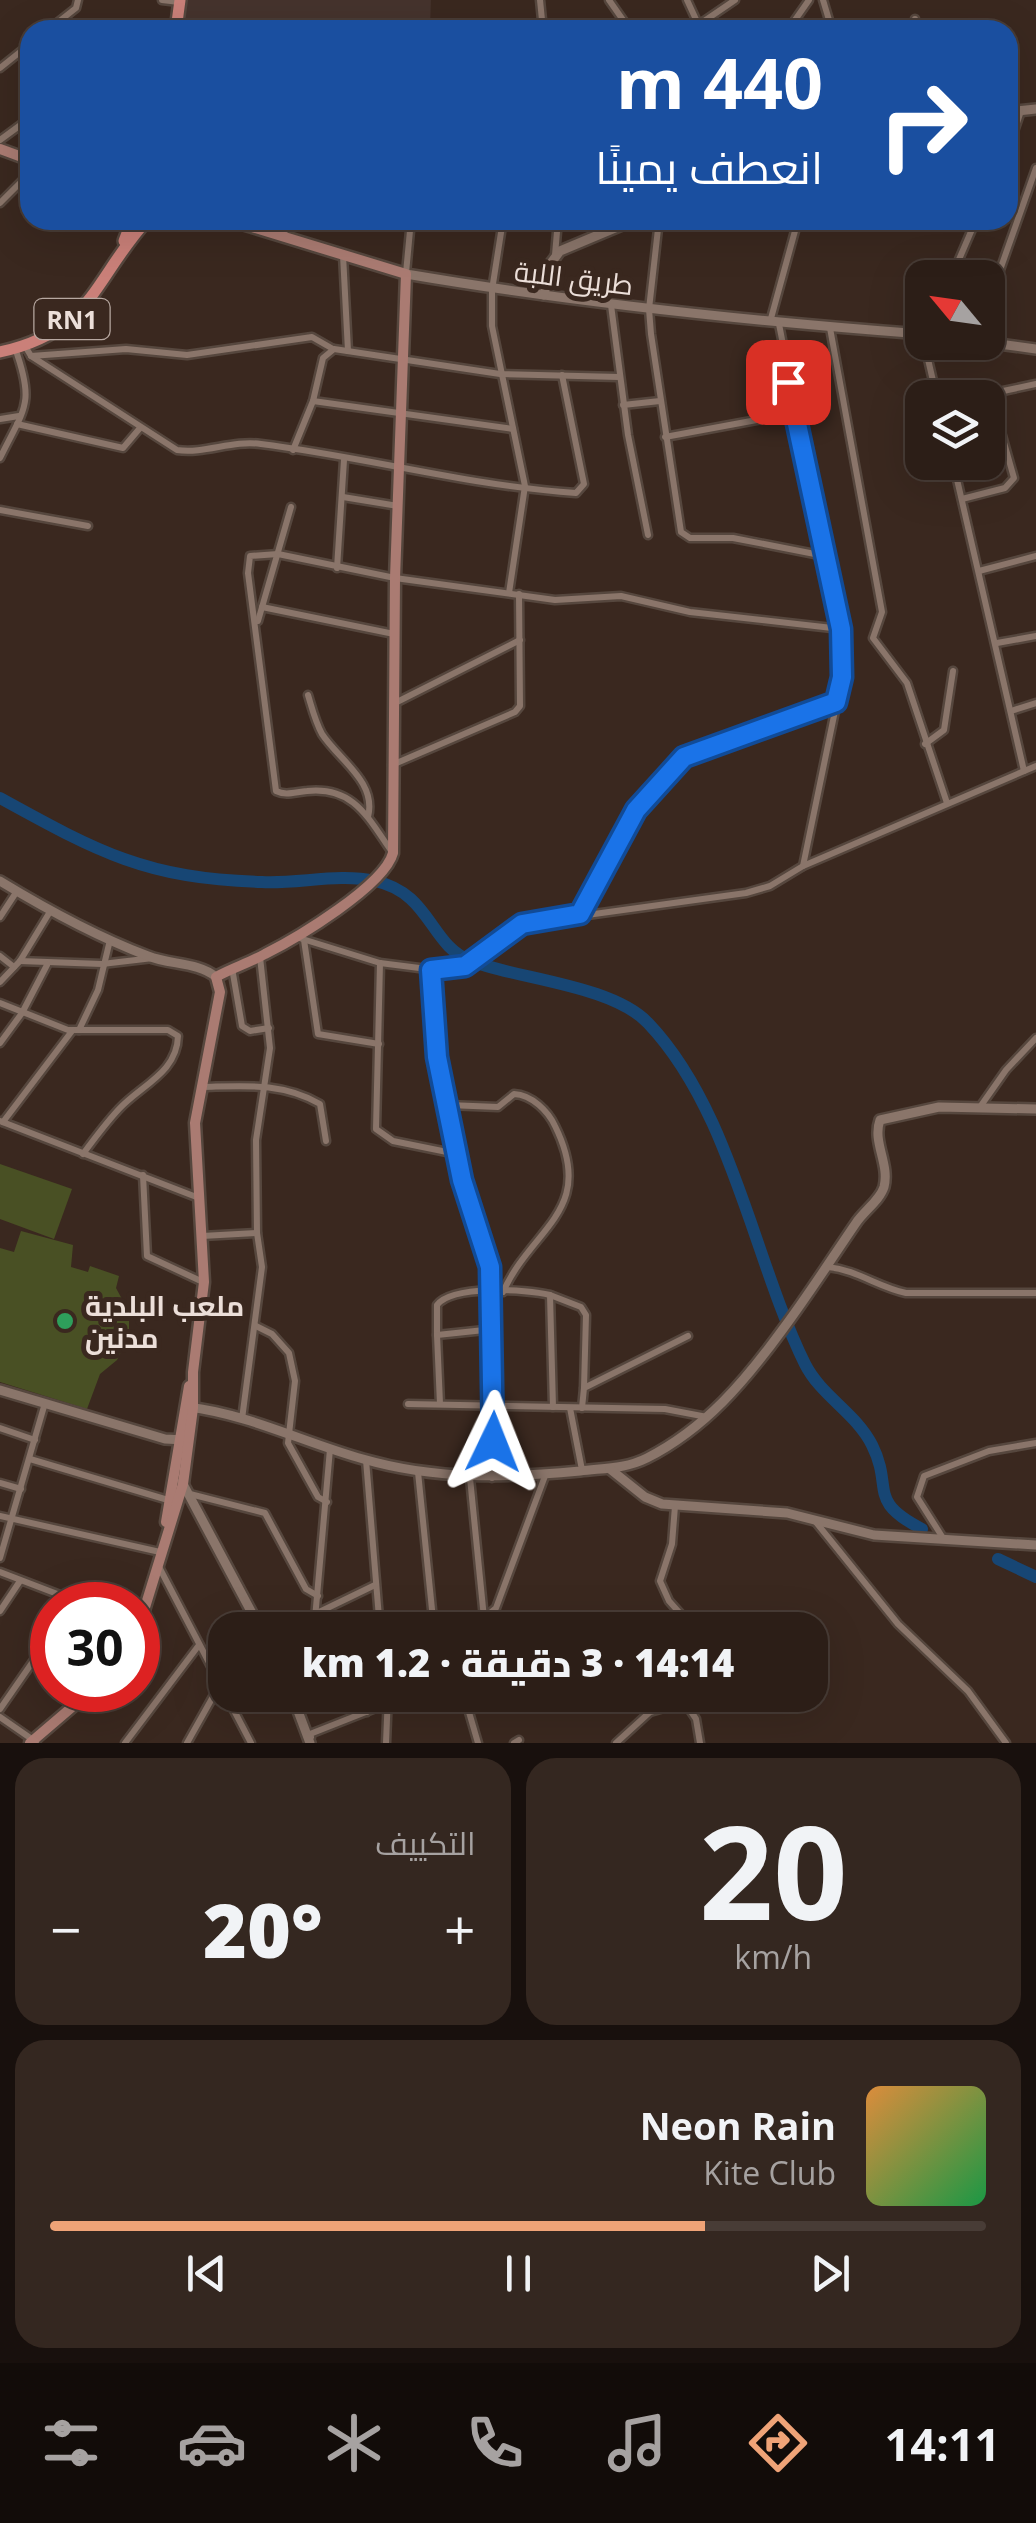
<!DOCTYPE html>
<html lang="ar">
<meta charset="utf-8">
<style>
:root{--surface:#2c1e17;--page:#342720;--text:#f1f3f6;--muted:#a6a2a1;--line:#483c36;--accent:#efa377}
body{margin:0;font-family:"Open Sans",Cairo,sans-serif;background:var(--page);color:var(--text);direction:rtl;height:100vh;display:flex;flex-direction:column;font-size:38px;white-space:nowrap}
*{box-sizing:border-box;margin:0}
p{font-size:32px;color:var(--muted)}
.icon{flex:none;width:55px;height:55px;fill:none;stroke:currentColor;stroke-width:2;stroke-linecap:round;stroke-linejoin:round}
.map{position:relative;height:1743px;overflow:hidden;direction:ltr}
.sheet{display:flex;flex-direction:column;gap:15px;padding:15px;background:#18100d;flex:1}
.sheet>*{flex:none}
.guide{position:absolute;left:20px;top:20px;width:998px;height:210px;border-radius:30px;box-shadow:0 10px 40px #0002,0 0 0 2px var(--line);direction:rtl;background:#1a4fa0;color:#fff;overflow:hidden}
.needle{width:65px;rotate:299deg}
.fabs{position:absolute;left:905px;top:260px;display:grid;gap:20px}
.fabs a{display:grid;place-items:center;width:100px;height:100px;border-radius:20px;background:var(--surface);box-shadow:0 10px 40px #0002,0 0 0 2px var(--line);font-size:50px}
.speed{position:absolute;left:30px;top:1582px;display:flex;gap:20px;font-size:50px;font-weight:700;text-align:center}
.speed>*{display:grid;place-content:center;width:130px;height:130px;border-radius:50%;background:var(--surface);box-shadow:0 10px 40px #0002,0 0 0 2px var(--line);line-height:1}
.speed .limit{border:15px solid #d22;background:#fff;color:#111}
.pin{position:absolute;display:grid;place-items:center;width:85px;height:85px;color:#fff;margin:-42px;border-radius:20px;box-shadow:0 5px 15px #0006}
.me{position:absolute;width:110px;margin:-55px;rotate:2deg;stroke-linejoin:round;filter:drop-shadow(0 0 8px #0008)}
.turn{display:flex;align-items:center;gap:35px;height:210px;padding:0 30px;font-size:45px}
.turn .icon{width:130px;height:130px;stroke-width:2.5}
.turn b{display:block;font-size:70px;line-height:85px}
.big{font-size:75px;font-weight:800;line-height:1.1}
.sheet .tile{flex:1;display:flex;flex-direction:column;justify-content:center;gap:15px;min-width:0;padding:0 35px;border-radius:30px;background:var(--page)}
.sheet .dial{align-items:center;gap:0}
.dial b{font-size:130px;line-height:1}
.song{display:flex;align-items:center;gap:30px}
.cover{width:120px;height:120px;border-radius:15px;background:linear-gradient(135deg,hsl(30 70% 55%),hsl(140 70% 35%))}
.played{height:10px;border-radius:5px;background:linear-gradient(90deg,var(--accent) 70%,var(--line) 70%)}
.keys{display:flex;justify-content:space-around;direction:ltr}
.heat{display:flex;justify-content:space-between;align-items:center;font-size:55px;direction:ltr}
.sheet .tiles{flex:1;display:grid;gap:15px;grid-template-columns:1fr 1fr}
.tile:last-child{grid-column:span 2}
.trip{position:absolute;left:208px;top:1612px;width:620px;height:100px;border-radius:30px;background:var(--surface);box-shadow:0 10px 40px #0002,0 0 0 2px var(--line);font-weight:800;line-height:100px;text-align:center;direction:rtl}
.dock{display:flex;height:160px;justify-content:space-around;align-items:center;background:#120c09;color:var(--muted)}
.dock .icon{width:70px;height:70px}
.dock .current{color:var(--accent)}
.dock b{font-size:45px;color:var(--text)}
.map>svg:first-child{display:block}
</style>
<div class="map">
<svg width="1036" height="1743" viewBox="0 0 1036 1743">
<rect width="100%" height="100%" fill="#3a281f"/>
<!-- industrial -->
<polygon fill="#45332d" points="181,0 431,0 430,30 178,30"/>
<!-- green -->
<g fill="#495024">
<polygon points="0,1164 72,1189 54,1239 0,1219"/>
<polygon points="21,1231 73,1245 71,1267 88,1272 90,1266 119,1276 116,1288 129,1312 129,1335 117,1360 100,1374 87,1409 0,1382 0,1248 14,1252"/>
</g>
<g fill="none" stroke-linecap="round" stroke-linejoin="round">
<!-- river -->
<g stroke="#174674" stroke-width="12">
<path d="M0,798C98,852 147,879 262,882C298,884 339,873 375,881C431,893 430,946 471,961C518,979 612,985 648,1023C731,1110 753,1258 805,1364C821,1396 856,1413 872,1445C894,1489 866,1500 922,1529"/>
<polyline points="998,1559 1036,1577"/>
</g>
<defs>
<g id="minor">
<polyline points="162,0 179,2"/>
<polyline points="540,0 543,30"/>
<polyline points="609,0 630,30"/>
<polyline points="687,0 699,26"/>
<polyline points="823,0 832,30"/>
<polyline points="915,19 915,30"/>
<polyline points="48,30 76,8 78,0"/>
<polyline points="691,30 735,0"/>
<polyline points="788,30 809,0"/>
<polyline points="0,68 30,44"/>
<polyline points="0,140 30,118"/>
<polyline points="1008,149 1021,111"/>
<polyline points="0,203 30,173"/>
<polyline points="503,220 492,290 492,326 525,486 509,593"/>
<polyline points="659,220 649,309 651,334 681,532 690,538 733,538 825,556"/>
<polyline points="284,235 286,220"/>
<polyline points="343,255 348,351"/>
<polyline points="555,255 558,220"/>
<polyline points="406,273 411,220"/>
<polyline points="951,278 976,220"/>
<polyline points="988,304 1036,168"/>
<polyline points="611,305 628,435 648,535"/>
<polyline points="770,322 798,220"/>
<polyline points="779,324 843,652 842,677 803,866"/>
<polyline points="830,328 882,612 873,638 907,683 947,803"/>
<polyline points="924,342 937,398"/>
<path d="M25,346L31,356L177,450C205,454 232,440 261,444C366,457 470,486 576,493L584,484L562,375"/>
<polyline points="31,356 126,349 187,355 312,337 333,349"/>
<polyline points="970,398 1036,384"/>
<polyline points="623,405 660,401"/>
<polyline points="0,419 19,416"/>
<polyline points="17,424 123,448 140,428"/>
<polyline points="513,429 313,401 323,358 334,349 500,374 619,377"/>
<polyline points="665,437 794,413"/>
<polyline points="293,450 313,401"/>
<path d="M0,458C25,407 35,404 15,348"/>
<polyline points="953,462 1024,771"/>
<polyline points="343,497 398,506"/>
<polyline points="962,499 1005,488 1014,478 990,393"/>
<polyline points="0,510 88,526"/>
<polyline points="337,568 344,460"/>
<polyline points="979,571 1036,556"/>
<polyline points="262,607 394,634"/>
<polyline points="258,621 291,507"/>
<polyline points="997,643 1036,636"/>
<path d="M308,695C312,708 315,721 322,734C339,760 377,782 368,817"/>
<polyline points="395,703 520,640"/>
<polyline points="1011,711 1036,703"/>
<polyline points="925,744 944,730 953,671"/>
<polyline points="392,765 515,712 520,706 519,594"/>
<path d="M392,852C368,818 354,786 307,791C295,792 286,796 276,791L248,573L250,556L278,554L395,578L555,600L621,596L690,612L841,629"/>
<polyline points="581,913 636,810 684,757 836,702"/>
<polyline points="0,917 17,891"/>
<polyline points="296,937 380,963 443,971 465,966 522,924 746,893 770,886 803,866 1036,766"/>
<polyline points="304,940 318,1034 379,1044"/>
<polyline points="0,956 14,967"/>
<polyline points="20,961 102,964 153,958"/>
<polyline points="380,963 376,1129 393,1141 457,1154"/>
<polyline points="232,968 242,1026 250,1031 269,1028"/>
<polyline points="431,971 437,1057 462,1180 490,1267 495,1406 492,1478"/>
<polyline points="0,982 20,961 51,910"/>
<path d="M0,1003L68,1030H168L178,1036C177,1073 141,1085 119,1109C106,1123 94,1139 83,1154"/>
<polyline points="79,1030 98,990 110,940"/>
<polyline points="0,1043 22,1013 47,965"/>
<path d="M203,1087C244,1086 282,1082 320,1104L326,1141"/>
<path d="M448,1105L498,1107L514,1094C532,1095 548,1111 555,1126C597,1211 532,1227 503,1292"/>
<polyline points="980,1107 1006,1070 1036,1038"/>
<polyline points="0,1121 199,1198"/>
<polyline points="3,1122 72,1031"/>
<polyline points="143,1175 147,1256 203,1282"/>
<polyline points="202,1236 257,1233"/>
<path d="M828,1267C857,1270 878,1287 906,1293H1036"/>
<polyline points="550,1295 581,1307 586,1315 584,1388"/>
<polyline points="256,1326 272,1334 289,1353 295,1381 288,1443 318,1497 327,1502"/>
<path d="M494,1329L437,1335V1305C452,1285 526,1289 550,1295L553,1407"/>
<polyline points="437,1335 440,1404"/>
<polyline points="408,1404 665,1409 707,1417"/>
<polyline points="570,1408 582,1470"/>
<polyline points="582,1408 584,1388 688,1336"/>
<polyline points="242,1419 262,1267 257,1233 256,1140 270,1048 260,957"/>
<polyline points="0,1428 35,1440"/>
<polyline points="30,1459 168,1500"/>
<polyline points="366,1460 380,1630"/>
<polyline points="418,1472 434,1629"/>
<polyline points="470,1478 484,1618"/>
<polyline points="0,1483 21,1489"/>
<polyline points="190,1494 265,1513 306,1589 318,1596"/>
<polyline points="675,1506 672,1544 660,1581 669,1601 695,1630"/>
<polyline points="0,1516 160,1552"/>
<polyline points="815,1521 898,1624 968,1691 1006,1743"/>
<polyline points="943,1538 917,1497 924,1476 989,1451 1036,1443"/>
<polyline points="0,1558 45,1403"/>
<polyline points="158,1565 251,1743"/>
<polyline points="0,1572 86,1605"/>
<polyline points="0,1611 20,1581"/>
<polyline points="317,1614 326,1630"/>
<polyline points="433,1626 484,1618 496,1608 545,1476"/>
<polyline points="282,1630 375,1585"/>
<polyline points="314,1630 330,1449"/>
<polyline points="359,1695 367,1712"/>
<polyline points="464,1695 478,1743"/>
<polyline points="680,1695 696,1719 700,1743"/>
<polyline points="0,1709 52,1634"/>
<polyline points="300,1711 303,1695"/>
<polyline points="0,1717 36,1742"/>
<polyline points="311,1737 310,1734 409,1695"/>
<polyline points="125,1743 199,1645"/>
<polyline points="187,1743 219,1686"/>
<polyline points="386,1743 388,1695"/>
<polyline points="514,1743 519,1740"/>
<polyline points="616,1743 650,1712 685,1702"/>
</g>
<g id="tertiary">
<polyline points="1008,112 1036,109"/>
<path d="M406,274C577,303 749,321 922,334"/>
<polyline points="544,295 551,263 560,251 634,220"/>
<polyline points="984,342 1036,349"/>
<path d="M0,881C46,909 98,937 148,956C170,965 198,962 216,977"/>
<polyline points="0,1390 165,1439 185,1440"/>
<path d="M188,1407C248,1414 305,1443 363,1459C436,1480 505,1478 580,1471C604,1468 625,1469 647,1458C706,1428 745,1381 783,1329C809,1294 832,1258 856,1223C864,1211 880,1200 884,1187C890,1164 872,1142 880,1120L939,1107L1036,1109"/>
<polyline points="610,1469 645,1497 662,1504 787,1513 874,1535 1036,1545"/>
<polyline points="182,1482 261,1630"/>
<polyline points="292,1695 310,1743"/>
</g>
<g id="secondary">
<polyline points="0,149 30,160"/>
<polyline points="166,1522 189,1386"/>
<path d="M138,1630L183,1484L193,1408V1372L204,1282L195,1123L220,992L216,977C232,968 249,963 265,954C297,938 384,886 393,853L395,578L406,274L229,220"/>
<polyline points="30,1743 92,1690"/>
</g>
<g id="primary">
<polyline points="176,30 180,0"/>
<polyline points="124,241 132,220"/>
<path d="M0,352C92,332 93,280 147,220"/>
</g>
</defs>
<!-- minor casing -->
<use href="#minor" stroke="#56473e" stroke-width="11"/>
<!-- tertiary casing -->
<use href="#tertiary" stroke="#56473e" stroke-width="14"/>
<!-- secondary casing -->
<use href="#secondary" stroke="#56473e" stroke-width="15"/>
<!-- primary casing -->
<use href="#primary" stroke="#56473e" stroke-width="16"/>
<!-- minor -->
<use href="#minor" stroke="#8a756a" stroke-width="6"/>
<!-- tertiary -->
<use href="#tertiary" stroke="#8a756a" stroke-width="9"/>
<!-- secondary -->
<use href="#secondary" stroke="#aa7b72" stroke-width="10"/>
<!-- primary -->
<use href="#primary" stroke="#ca8079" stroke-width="11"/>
</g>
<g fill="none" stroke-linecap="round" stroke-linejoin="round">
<defs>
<polyline id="route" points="493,1442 490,1267 462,1180 437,1057 431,970 465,966 522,924 580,914 636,810 684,757 836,702 842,677 841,629 788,382"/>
</defs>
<!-- route casing -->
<use href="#route" stroke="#114b97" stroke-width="25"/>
<!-- route -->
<use href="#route" stroke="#1a73e8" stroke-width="18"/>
</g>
<!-- markers -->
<circle fill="#2e9e5b" stroke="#3a281f" stroke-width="4" cx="65" cy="1321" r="10"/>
<g text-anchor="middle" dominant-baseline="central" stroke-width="10" stroke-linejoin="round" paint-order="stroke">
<!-- shield labels -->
<rect fill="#3a281f" stroke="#b7a8a1" stroke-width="2.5" x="34.5" y="299" width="75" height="40" rx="8"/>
<g font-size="25" font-weight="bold" fill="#ecdfd9">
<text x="72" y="319">RN1</text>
</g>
<!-- street labels -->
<g font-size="28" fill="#ecdfd9" stroke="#3a281f">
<text transform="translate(574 277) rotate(7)">طريق اللبة</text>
</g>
<!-- poi labels -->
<g font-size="28" font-weight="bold" fill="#ecdfd9" stroke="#3a281f" text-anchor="start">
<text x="85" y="1305">ملعب البلدية<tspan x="85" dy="32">مدنين</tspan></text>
</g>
</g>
</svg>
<div class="fabs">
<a><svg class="needle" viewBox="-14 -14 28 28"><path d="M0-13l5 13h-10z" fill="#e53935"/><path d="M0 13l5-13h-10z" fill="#a6a2a1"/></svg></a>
<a><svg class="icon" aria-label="layers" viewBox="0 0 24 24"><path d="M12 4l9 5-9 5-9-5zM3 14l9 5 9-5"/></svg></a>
</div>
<div class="speed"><div class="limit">30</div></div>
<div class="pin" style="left:788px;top:382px;background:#d93025"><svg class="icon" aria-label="arrive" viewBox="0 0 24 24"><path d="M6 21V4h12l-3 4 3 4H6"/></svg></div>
<svg class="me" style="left:493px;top:1442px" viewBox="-20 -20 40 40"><path d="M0-17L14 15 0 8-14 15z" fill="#1a73e8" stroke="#fff" stroke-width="4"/></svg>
<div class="trip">14:14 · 3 دقيقة · 1.2 km</div>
<div class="guide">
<div class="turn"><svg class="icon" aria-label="right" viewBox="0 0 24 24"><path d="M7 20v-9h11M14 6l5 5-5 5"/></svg><div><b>440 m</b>انعطف يمينًا</div></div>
</div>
</div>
<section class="sheet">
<div class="tiles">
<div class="tile dial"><b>20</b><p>km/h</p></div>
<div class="tile"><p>التكييف</p>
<div class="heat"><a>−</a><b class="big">20°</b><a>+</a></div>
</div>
<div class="tile">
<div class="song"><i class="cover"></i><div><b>Neon Rain</b><p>Kite Club</p></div></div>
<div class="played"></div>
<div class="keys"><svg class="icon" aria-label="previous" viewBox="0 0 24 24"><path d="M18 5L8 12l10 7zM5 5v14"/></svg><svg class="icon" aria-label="pause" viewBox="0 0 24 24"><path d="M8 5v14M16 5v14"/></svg><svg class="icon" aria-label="next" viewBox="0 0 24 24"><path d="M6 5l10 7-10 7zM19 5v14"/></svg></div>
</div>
</div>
</section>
<nav class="dock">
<b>14:11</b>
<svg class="icon current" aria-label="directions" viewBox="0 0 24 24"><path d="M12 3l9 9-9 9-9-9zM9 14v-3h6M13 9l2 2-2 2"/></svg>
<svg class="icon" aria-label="music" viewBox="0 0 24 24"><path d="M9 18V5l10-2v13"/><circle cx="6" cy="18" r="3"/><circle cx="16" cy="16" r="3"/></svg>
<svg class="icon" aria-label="phone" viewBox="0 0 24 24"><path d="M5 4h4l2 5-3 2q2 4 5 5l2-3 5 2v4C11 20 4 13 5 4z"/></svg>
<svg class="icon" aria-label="climate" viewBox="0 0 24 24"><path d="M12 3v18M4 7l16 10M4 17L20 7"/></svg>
<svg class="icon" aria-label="car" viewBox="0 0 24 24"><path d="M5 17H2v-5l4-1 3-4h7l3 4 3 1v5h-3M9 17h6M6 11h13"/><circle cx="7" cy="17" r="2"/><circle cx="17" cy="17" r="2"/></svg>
<svg class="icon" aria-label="filters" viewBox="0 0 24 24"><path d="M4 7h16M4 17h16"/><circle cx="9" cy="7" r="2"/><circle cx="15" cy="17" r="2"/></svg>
</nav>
